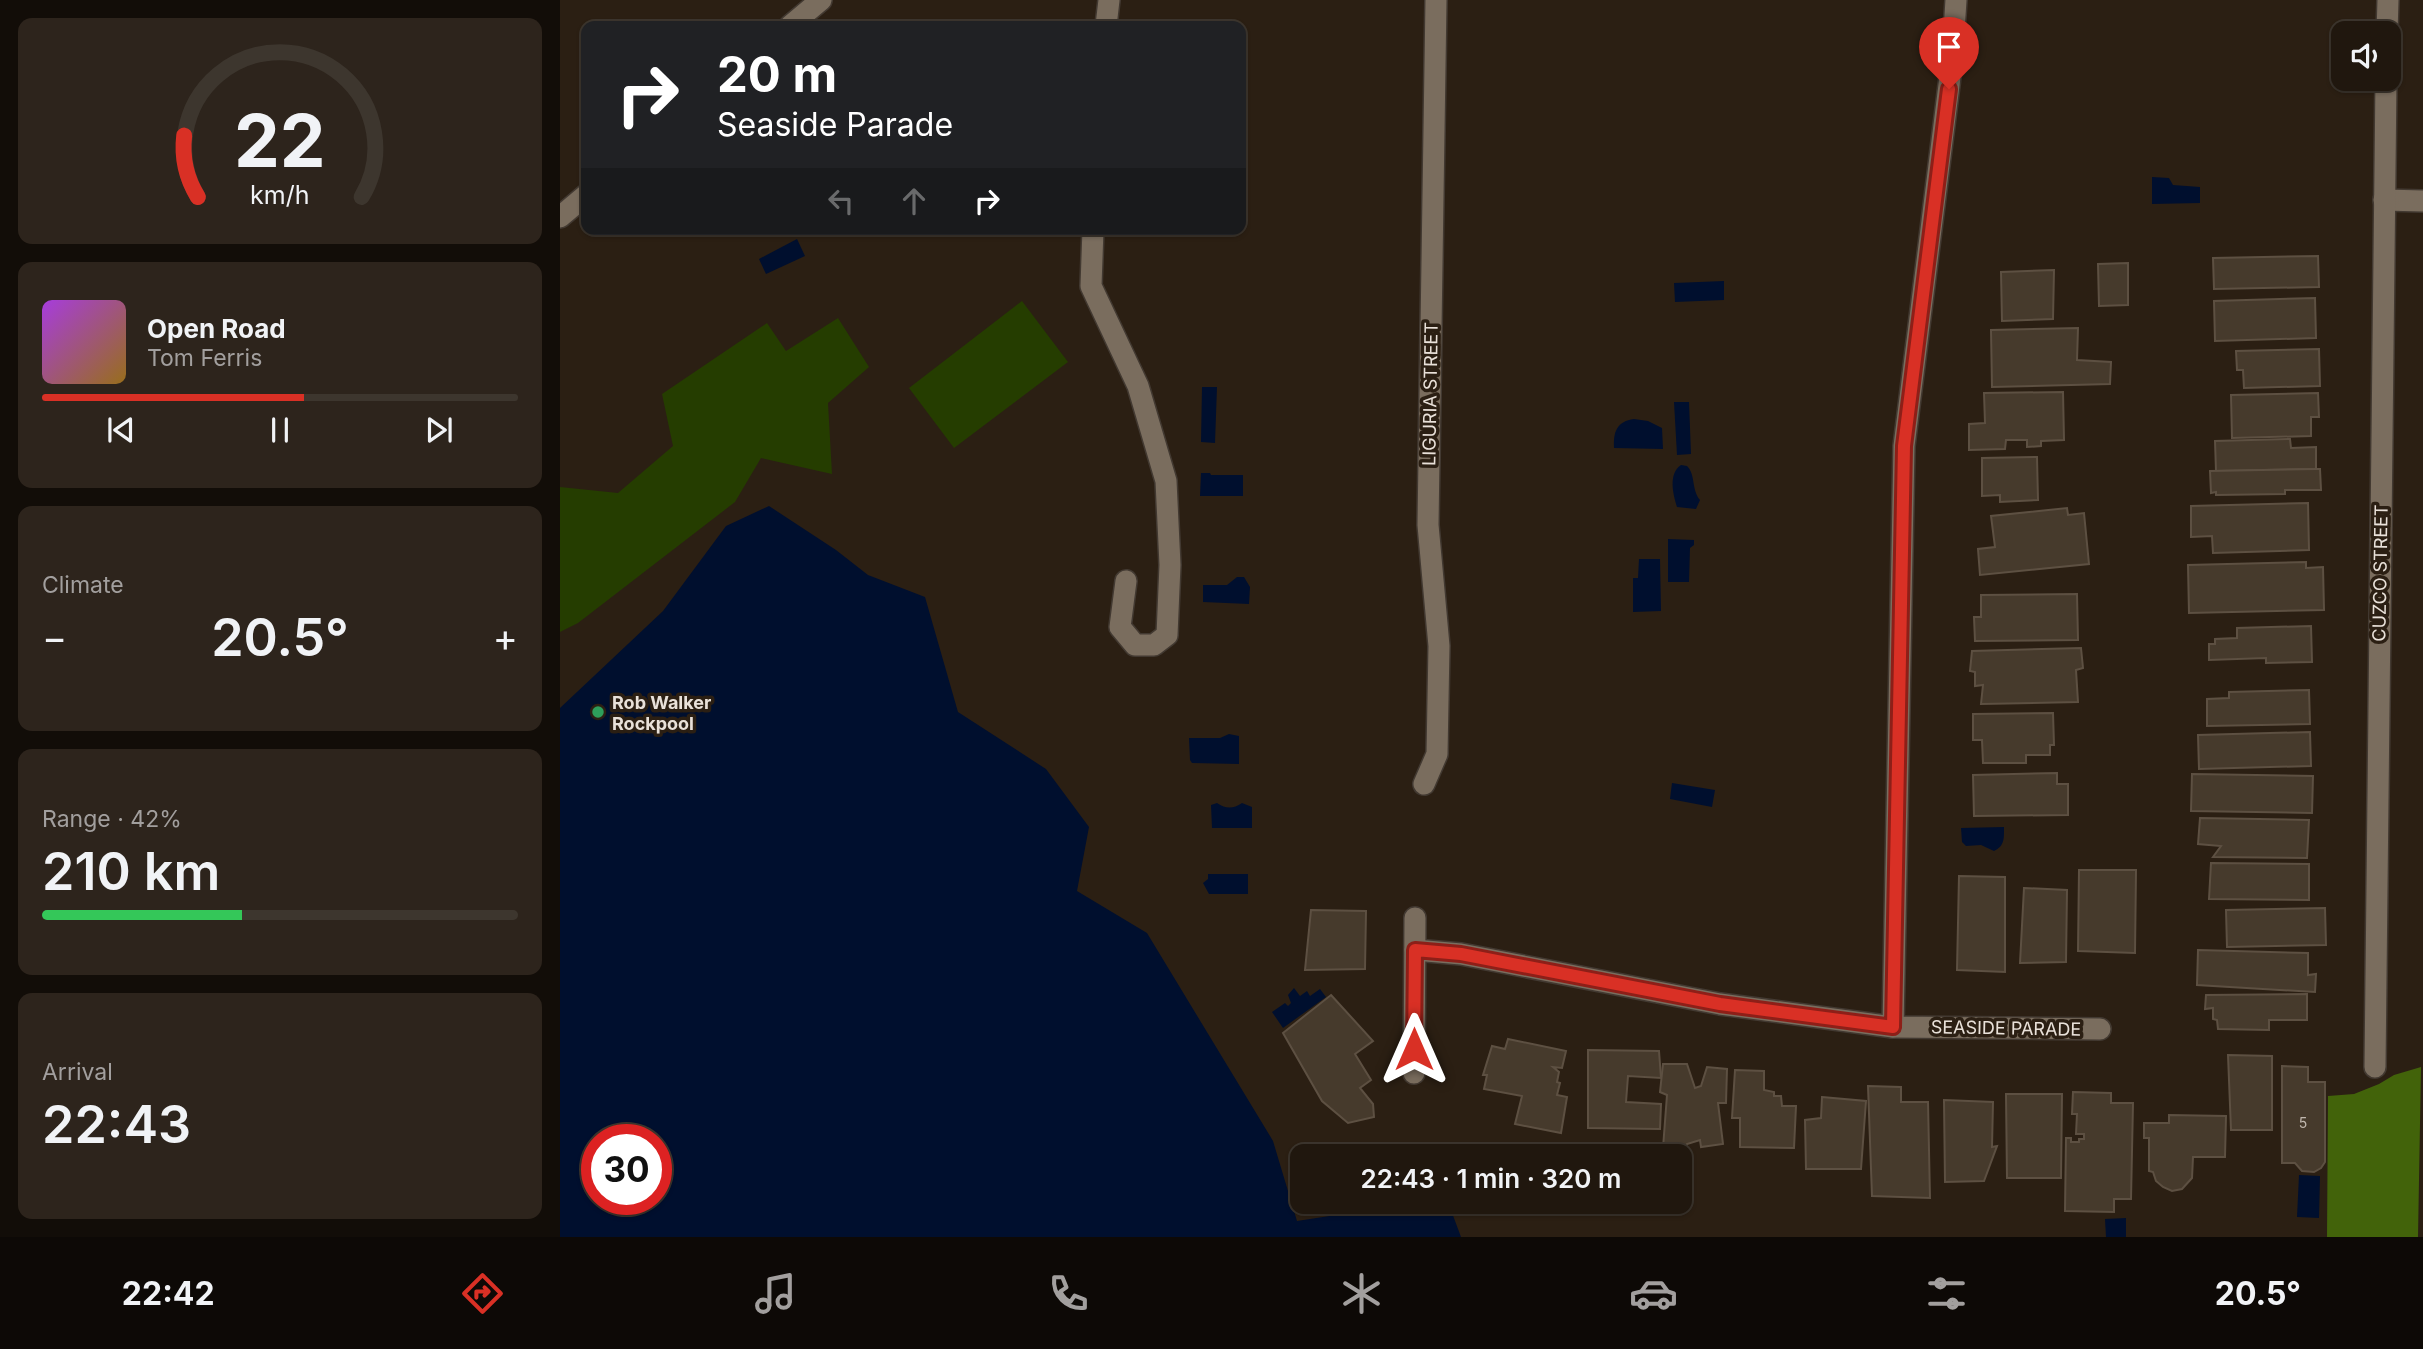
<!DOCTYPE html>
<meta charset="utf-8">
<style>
:root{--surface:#20170e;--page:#2d241c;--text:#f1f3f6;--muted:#a29f9e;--line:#3d362e;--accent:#d93025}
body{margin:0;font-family:Inter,sans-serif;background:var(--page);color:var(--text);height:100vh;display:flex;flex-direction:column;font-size:26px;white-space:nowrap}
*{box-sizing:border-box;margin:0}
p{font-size:23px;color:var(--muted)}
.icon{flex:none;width:38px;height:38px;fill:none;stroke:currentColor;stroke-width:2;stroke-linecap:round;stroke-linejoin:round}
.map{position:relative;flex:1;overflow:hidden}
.details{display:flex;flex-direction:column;gap:18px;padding:18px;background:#120d08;width:560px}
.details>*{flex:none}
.hud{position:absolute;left:21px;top:21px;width:665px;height:214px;border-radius:14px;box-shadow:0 2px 5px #0004,0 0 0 2px var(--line);background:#202124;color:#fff;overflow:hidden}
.fabs{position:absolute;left:1771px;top:21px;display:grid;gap:14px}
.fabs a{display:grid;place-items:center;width:70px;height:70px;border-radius:14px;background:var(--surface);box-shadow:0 2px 5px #0004,0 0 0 2px var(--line);font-size:35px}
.speed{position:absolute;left:21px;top:1124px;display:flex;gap:14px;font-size:35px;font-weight:700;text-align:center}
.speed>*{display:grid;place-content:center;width:91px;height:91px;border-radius:50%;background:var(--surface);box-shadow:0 2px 5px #0004,0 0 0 2px var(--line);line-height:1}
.speed .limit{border:10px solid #d22;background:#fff;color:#111}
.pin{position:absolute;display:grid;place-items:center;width:60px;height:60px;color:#fff;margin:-72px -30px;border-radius:50% 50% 50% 0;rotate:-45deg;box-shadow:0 0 7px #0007}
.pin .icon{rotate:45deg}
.me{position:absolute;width:77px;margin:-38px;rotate:0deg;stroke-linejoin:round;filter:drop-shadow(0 0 5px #0008)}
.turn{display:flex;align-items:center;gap:24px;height:147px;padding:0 21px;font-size:32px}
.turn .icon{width:91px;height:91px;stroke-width:2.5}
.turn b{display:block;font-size:49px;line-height:60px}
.lanes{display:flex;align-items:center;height:66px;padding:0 21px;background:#0003;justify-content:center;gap:35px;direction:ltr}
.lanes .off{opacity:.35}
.big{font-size:52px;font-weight:600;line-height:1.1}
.details .tile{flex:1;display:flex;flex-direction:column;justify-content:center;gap:10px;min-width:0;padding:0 24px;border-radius:14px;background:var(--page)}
.details .dial{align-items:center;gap:0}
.dial svg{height:182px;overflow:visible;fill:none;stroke:var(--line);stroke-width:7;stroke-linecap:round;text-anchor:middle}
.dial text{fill:var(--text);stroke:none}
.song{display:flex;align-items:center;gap:21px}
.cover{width:84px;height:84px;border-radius:10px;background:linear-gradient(135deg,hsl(280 70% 55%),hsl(40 70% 35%))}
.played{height:7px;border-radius:4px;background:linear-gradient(90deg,var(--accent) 55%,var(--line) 55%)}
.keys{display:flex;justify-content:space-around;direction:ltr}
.heat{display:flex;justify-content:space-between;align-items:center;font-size:38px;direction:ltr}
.charge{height:10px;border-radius:5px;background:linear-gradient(90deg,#34c759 42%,var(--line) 0)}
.trip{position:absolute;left:730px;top:1144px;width:402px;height:70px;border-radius:14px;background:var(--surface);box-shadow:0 2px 5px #0004,0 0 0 2px var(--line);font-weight:600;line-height:70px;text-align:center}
.tab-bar{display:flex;height:112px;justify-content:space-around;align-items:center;background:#0d0906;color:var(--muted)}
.tab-bar .icon{width:49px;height:49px}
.tab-bar .on{color:var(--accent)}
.tab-bar b{font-size:32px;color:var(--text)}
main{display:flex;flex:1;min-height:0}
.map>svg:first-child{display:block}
</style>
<main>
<section class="details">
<div class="tile dial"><svg viewBox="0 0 100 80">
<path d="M14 69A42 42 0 1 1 86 69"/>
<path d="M14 69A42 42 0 0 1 8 42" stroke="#d93025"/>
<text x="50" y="56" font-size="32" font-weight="700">22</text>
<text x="50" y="72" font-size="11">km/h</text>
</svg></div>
<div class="tile">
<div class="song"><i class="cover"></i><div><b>Open Road</b><p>Tom Ferris</p></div></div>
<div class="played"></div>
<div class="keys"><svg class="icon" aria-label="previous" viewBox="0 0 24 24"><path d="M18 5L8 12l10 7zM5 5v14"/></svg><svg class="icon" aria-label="pause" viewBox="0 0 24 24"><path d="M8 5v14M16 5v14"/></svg><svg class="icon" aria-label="next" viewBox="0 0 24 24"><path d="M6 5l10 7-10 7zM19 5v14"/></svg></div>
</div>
<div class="tile"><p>Climate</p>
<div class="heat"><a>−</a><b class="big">20.5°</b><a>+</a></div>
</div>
<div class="tile"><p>Range · 42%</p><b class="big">210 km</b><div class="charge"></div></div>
<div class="tile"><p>Arrival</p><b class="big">22:43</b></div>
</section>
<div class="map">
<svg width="1863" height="1237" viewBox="0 0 1863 1237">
<rect width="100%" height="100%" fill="#2b1f13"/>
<!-- green -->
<g fill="#253d00">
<polygon points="462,301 508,362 394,448 349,388"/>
<polygon points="278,318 309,367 268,403 272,474 201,458 175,502 18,623 0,632 0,487 58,493 113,446 102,394 207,323 226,351"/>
</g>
<!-- forest -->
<polygon fill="#42630a" points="1861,1067 1858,1237 1767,1237 1768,1096 1794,1094 1819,1084 1834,1075"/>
<!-- water -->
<g fill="#000f2e" fill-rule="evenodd">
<polygon points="1592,177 1609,178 1613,185 1640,187 1640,203 1592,204"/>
<polygon points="237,239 245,256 206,274 199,259"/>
<polygon points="1164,281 1164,300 1115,302 1114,283"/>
<polygon points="642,387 657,387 655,443 641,442"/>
<polygon points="1114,402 1129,402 1131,454 1117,455"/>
<path d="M1074,419L1088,421L1102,428L1103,449L1054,448C1053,432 1057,421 1074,419Z"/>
<path d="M1121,465L1127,466C1136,475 1131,489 1140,500L1136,509L1117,507C1113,494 1108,474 1121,465Z"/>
<polygon points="641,473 650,473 651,475 683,475 683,496 640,496"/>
<path d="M209,506L276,550L308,575L365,597L398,712L486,769L529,827L517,891L587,933L713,1141L737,1221L802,1211L837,1202H888L901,1237H0V708L103,611L166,526ZM37,1139H96V1199H37Z"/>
<polygon points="1108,539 1134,540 1134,545 1130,548 1129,582 1108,582"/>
<polygon points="1079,559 1100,559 1101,611 1073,612 1073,578 1078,578"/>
<polygon points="677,577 684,577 690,587 689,604 643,602 643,585 667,585"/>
<polygon points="669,734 679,736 679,764 632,763 630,760 629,738 660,738"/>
<polygon points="1112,783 1155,790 1152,807 1110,799"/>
<path d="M657,803C666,809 673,809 682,803L692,807V828H652L651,805Z"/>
<path d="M1444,827C1444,838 1445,846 1434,851L1421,845L1406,846L1402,842L1401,828Z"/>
<polygon points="648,874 688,874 688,894 649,894 643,883 648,879"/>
<polygon points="734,988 740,996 747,991 750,996 760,989 766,997 723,1028 712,1012 725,1003 728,1006 731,1003 728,995"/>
<polygon points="1739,1175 1760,1176 1759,1218 1737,1217"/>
<polygon points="1566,1218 1566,1237 1546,1237 1545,1219"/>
</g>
<!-- building -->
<g fill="#463a2c" stroke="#5d5042" stroke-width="2">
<polygon points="1758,256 1759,287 1654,289 1653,258"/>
<polygon points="1568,263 1568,305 1539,306 1538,264"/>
<polygon points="1494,270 1493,319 1442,321 1441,272"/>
<polygon points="1755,298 1756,338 1655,341 1654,301"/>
<polygon points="1518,328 1517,360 1551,362 1550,384 1432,387 1431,330"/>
<polygon points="1759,349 1760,386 1684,388 1683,370 1677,370 1676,351"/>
<polygon points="1503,392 1504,440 1481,441 1481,446 1467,447 1467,440 1446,440 1445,449 1409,450 1409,424 1425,423 1424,393"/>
<polygon points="1758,393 1759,417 1751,417 1751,436 1672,438 1671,395"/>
<polygon points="1730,439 1731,448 1756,447 1756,469 1656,471 1655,441"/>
<polygon points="1477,457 1478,500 1440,502 1440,495 1422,496 1422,458"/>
<polygon points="1756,469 1760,469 1761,490 1725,490 1725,494 1656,495 1656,492 1651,493 1650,471"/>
<polygon points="1748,503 1749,550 1653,553 1652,536 1631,537 1631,506"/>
<polygon points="1507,508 1508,515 1524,513 1529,564 1420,575 1418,549 1435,547 1431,516"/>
<polygon points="1746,562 1746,568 1763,567 1764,610 1629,613 1628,565"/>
<polygon points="1517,594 1518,640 1415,641 1414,617 1421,617 1421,595"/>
<polygon points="1751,626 1752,662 1706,663 1706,658 1649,660 1649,644 1655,644 1655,639 1677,638 1677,628"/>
<polygon points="1521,648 1523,668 1516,670 1518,702 1421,704 1423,685 1415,686 1415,672 1410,671 1412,651"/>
<polygon points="1749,690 1750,724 1647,726 1647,699 1669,698 1669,692"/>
<polygon points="1493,713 1494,745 1490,745 1490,755 1466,755 1466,763 1423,763 1422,740 1413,740 1413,714"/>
<polygon points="1750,732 1751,766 1639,769 1638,735"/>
<polygon points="1497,773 1497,784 1508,784 1508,815 1414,816 1413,775"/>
<polygon points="1632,774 1753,776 1752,813 1631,811"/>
<polygon points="1640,818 1749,820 1747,858 1653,857 1661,846 1638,844"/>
<polygon points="1651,863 1749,864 1749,900 1649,899"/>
<polygon points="1519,870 1576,870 1575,953 1518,951"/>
<polygon points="1399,876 1445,877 1445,972 1397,970"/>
<polygon points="1464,888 1507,890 1506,962 1460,963"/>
<polygon points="1765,908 1766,945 1667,947 1666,910"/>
<polygon points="751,910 806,911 805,969 745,970"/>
<polygon points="1638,950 1748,953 1748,975 1756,974 1755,992 1637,985"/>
<polygon points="1747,994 1747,1020 1709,1020 1709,1030 1658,1029 1657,1020 1653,1019 1653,1008 1645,1009 1646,995"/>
<polygon points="771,995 813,1041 795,1054 811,1080 800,1088 813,1104 814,1117 788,1123 762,1101 723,1033"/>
<polygon points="948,1039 1006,1051 1002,1068 993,1067 999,1072 997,1082 1000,1083 997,1095 1007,1097 1001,1133 955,1124 962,1096 924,1089 927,1075 923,1075 932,1046 945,1049"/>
<polygon points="1028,1050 1099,1051 1101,1078 1068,1076 1066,1102 1101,1104 1100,1129 1028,1128"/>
<polygon points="1668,1055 1712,1056 1712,1130 1671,1130"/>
<polygon points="1103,1064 1127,1064 1135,1088 1141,1086 1147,1067 1167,1069 1166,1103 1158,1103 1163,1144 1141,1147 1140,1140 1127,1144 1124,1155 1103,1148 1107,1095 1100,1092"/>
<polygon points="1722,1066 1748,1067 1748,1082 1765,1082 1765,1162 1761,1168 1754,1172 1742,1171 1735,1163 1722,1163"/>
<polygon points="1175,1070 1204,1071 1204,1090 1214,1092 1214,1096 1221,1096 1222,1106 1236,1106 1234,1148 1180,1147 1180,1118 1172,1118"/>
<polygon points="1308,1086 1341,1087 1341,1102 1368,1102 1370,1198 1312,1196"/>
<polygon points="1513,1092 1551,1093 1551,1103 1573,1103 1571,1199 1554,1199 1554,1212 1505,1211 1506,1138 1511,1138 1511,1142 1519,1142 1519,1139 1524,1139 1524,1134 1516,1134 1517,1114 1512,1114"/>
<polygon points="1446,1094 1502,1094 1501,1178 1447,1178"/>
<polygon points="1262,1097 1306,1101 1301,1169 1246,1169 1245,1120 1261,1118"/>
<polygon points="1384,1100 1433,1102 1432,1147 1437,1146 1424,1181 1385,1182"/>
<polygon points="1609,1115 1666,1116 1665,1157 1633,1157 1632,1178 1622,1189 1612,1191 1603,1187 1596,1181 1593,1172 1589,1171 1589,1138 1584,1138 1584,1123 1609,1123"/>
</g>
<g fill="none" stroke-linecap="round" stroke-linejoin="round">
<defs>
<g id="minor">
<polyline points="230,26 261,0"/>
<polyline points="546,26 549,0"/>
<polyline points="1827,33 1828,0"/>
<polyline points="1824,200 1863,201"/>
<polyline points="0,217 26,195"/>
<polyline points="533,229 531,286 578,386 606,481 610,565 607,635 594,645 575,645 560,627 566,581"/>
<polyline points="864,784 877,754 879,646 868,525 876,0"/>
<polyline points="855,950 901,954 1160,1004 1333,1027 1540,1029"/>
<polyline points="1333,1027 1344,446 1392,61 1396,0"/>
<polyline points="1815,1067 1826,79"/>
<polyline points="854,1073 855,918"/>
</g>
</defs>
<!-- minor casing -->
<use href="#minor" stroke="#423931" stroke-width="24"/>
<!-- minor -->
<use href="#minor" stroke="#7a6d5e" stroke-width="21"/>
</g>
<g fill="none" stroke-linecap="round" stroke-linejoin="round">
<defs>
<polyline id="route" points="854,1049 855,950 901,954 1160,1004 1333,1027 1344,446 1389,89"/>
</defs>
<!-- route casing -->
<use href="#route" stroke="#8d1f18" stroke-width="18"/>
<!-- route -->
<use href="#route" stroke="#d93025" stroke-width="12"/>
</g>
<!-- markers -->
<circle fill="#2e9e5b" stroke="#2b1f13" stroke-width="2.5" cx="38" cy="712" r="7"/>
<g text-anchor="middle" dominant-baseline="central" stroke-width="7" stroke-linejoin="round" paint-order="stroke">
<!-- number labels -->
<g font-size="14" fill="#c0b7ae">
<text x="1743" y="1122">5</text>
</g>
<!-- street labels -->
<g font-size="18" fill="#e9e1d9" stroke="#2b1f13">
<text transform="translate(870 394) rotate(-89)">LIGURIA STREET</text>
<text transform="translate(1820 573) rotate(-89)">CUZCO STREET</text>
<text transform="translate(1446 1028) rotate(1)">SEASIDE PARADE</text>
</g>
<!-- poi labels -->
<g font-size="18" font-weight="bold" fill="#e9e1d9" stroke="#2b1f13" text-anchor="start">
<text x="52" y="702">Rob Walker<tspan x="52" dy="21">Rockpool</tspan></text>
</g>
</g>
</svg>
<div class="fabs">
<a><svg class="icon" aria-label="sound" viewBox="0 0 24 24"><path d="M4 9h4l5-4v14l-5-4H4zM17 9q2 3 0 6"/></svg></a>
</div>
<div class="speed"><div class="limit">30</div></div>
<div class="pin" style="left:1389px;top:89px;background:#d93025"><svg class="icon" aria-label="arrive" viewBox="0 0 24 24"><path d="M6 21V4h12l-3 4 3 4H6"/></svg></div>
<svg class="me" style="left:854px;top:1049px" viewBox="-20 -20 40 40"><path d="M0-17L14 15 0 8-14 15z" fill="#d93025" stroke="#fff" stroke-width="4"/></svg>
<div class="trip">22:43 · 1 min · 320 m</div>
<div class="hud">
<div class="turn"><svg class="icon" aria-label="right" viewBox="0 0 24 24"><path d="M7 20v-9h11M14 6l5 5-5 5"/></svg><div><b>20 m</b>Seaside Parade</div></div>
<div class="lanes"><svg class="icon off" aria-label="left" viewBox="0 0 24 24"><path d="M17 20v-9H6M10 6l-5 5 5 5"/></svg><svg class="icon off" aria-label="ahead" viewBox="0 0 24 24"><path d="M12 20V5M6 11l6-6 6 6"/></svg><svg class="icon" aria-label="right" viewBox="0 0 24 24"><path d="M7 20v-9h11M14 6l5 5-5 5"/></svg></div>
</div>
</div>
</main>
<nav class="tab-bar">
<b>22:42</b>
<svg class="icon on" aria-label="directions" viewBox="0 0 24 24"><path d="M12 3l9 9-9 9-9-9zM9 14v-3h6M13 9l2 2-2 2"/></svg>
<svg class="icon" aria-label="music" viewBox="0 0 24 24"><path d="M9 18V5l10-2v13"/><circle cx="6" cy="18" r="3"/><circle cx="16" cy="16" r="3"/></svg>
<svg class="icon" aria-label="phone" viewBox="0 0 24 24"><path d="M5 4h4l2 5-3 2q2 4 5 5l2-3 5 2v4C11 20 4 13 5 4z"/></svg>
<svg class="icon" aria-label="climate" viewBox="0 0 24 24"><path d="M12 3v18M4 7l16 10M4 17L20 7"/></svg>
<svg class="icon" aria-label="car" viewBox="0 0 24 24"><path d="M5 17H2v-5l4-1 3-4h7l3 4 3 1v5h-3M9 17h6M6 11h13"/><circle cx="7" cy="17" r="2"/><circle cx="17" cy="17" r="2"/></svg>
<svg class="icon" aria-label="filters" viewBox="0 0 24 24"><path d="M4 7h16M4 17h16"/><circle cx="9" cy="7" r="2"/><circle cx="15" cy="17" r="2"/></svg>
<b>20.5°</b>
</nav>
